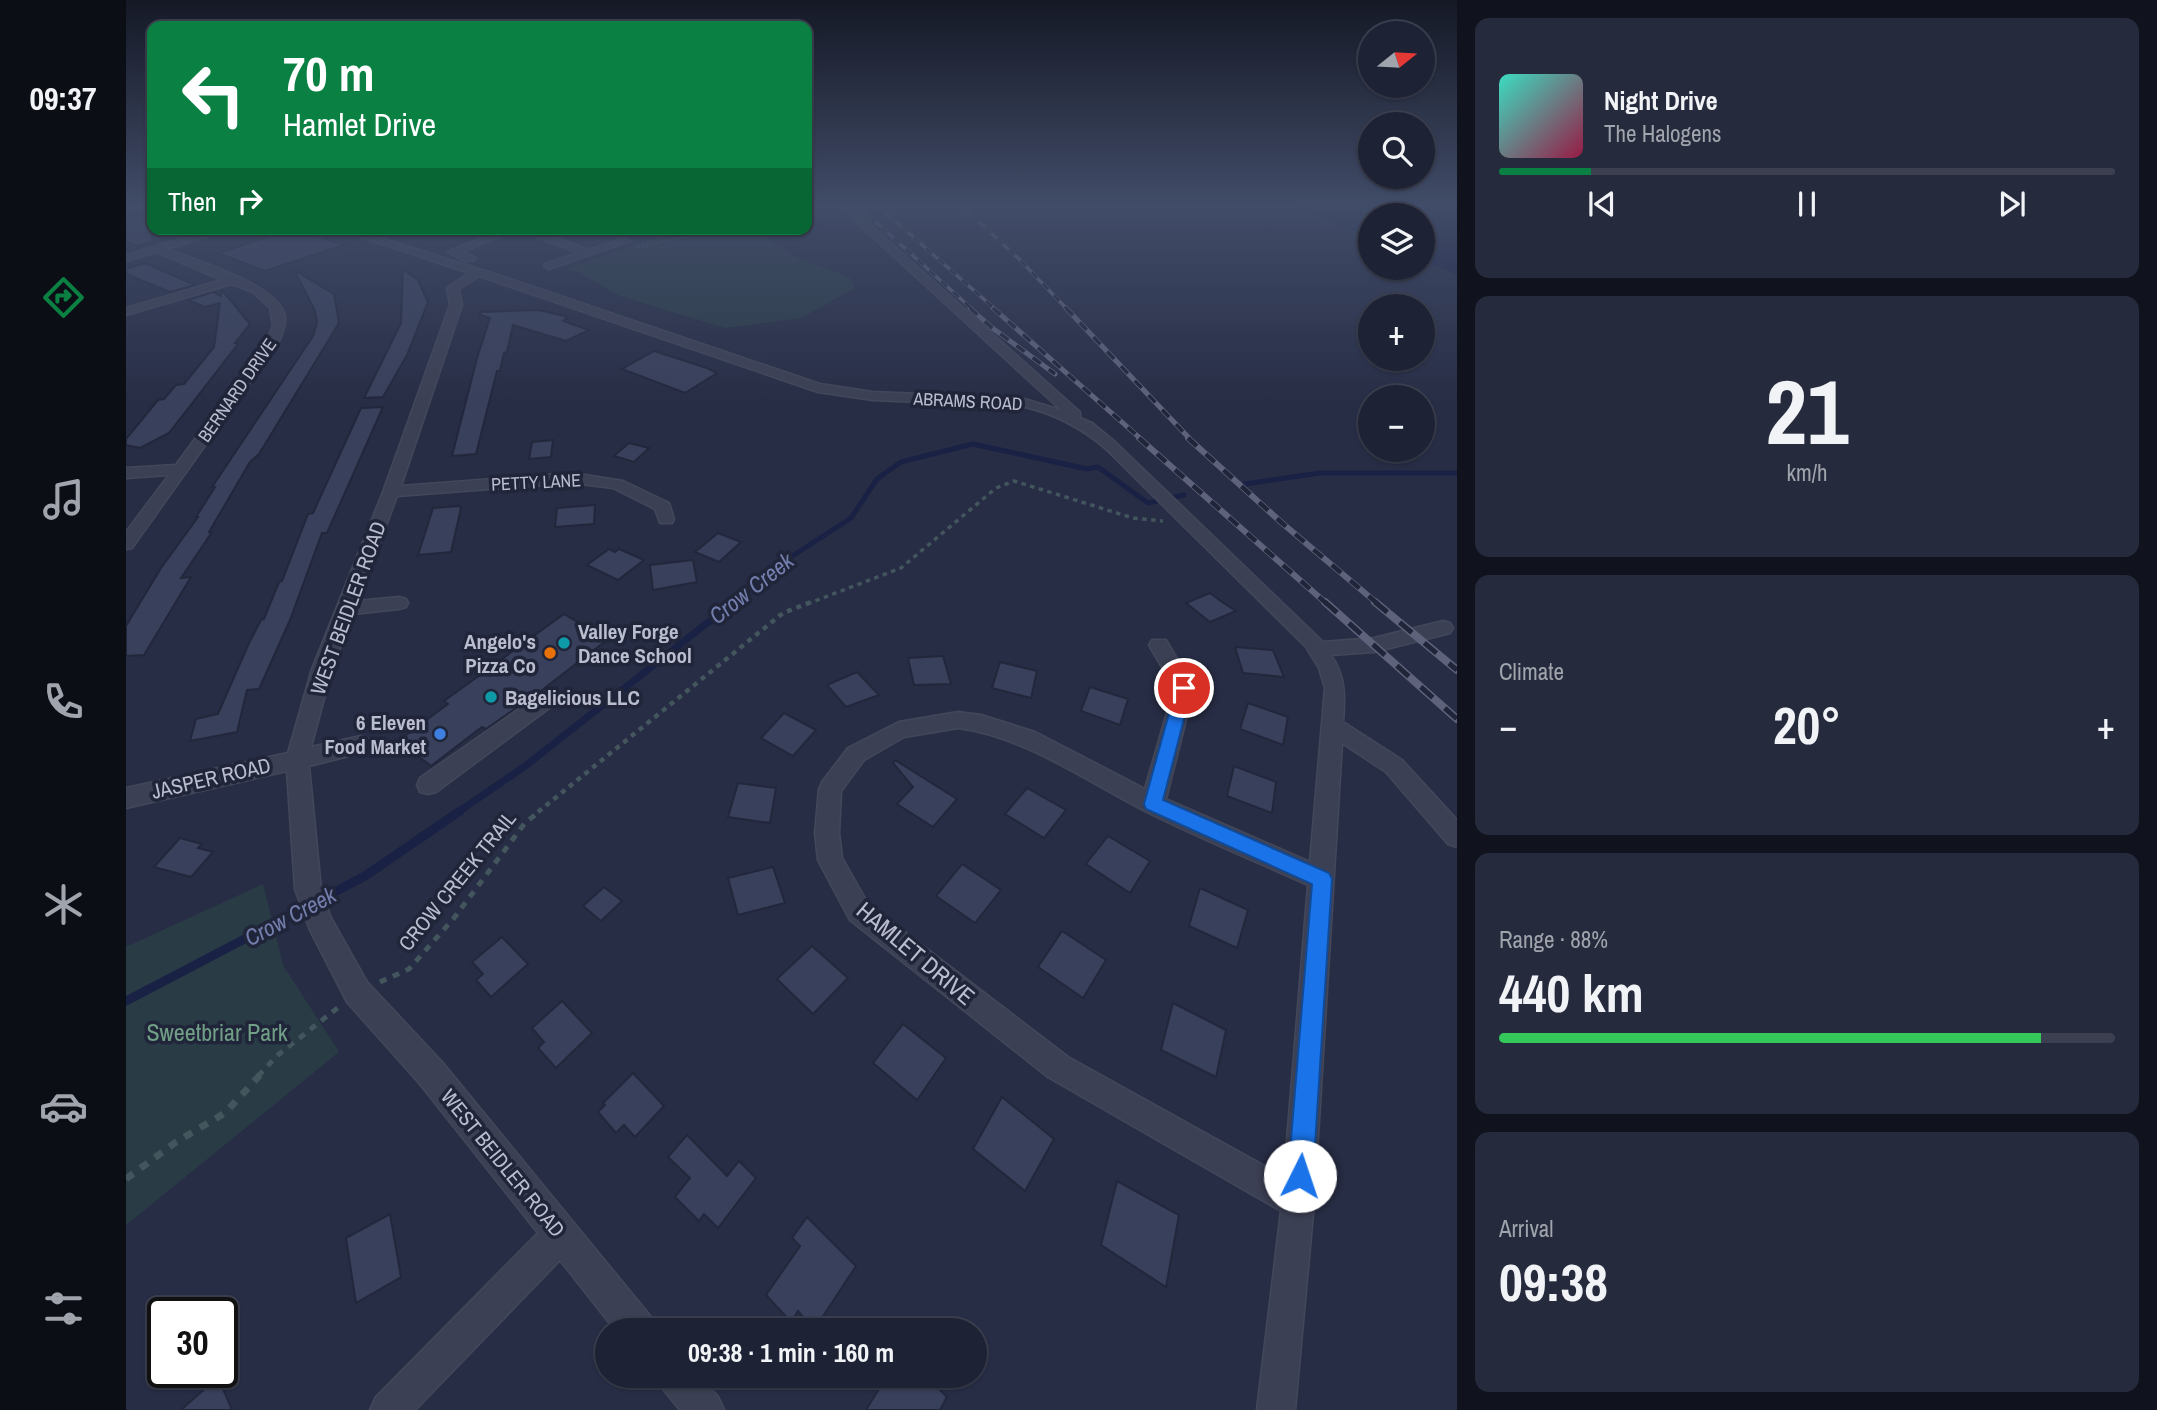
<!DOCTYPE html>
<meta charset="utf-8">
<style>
:root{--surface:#1d2234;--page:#252a3c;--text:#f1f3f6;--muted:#a0a4ac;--line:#3b3f4f;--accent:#0b8043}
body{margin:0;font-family:"Archivo Narrow",sans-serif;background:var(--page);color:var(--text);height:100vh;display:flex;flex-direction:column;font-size:26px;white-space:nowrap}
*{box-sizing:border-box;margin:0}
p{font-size:23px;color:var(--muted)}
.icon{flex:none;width:38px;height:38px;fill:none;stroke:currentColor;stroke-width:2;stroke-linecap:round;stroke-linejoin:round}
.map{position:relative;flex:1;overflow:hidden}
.details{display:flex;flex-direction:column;gap:18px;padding:18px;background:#10131d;width:700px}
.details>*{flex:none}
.top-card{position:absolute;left:21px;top:21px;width:665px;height:214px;border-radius:14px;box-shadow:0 2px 5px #0004,0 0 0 2px var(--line);background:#0b8043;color:#fff;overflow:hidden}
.needle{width:46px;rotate:72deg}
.controls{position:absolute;left:1232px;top:21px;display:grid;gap:14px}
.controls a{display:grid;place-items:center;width:77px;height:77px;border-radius:50%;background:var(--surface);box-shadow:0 2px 5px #0004,0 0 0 2px var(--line);font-size:35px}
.speed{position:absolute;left:21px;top:1297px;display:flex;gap:14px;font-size:35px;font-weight:700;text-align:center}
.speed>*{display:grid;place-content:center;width:91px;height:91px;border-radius:50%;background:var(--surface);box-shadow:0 2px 5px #0004,0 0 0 2px var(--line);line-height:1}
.speed .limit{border:4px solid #111;border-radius:10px;background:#fff;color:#111}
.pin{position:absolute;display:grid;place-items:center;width:60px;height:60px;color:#fff;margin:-30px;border:4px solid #fff;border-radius:50%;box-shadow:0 2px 7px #0007}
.me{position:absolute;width:77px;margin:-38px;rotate:4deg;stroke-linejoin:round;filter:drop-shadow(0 0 5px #0008)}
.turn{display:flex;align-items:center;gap:24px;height:147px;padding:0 21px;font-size:32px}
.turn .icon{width:91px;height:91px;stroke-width:2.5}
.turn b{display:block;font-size:49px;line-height:60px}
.then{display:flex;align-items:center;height:66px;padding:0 21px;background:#0003;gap:14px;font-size:26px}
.big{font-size:52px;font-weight:700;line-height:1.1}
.details .tile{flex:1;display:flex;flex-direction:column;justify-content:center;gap:10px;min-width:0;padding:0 24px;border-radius:14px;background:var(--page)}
.details .dial{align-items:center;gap:0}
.dial b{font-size:91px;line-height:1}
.song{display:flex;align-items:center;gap:21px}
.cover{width:84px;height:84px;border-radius:10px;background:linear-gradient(135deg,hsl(170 70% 55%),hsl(340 70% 35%))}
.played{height:7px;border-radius:4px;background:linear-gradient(90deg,var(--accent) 15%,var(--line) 15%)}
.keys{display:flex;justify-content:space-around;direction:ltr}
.heat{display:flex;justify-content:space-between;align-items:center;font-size:38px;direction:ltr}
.charge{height:10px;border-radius:5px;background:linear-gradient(90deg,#34c759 88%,var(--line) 0)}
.trip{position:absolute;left:469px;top:1318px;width:392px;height:70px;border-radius:35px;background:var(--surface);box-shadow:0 2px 5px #0004,0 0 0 2px var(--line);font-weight:700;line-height:70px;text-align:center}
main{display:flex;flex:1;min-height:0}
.menu{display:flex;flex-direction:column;width:126px;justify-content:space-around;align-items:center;background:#0c0e15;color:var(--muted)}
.menu .icon{width:49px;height:49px}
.menu .current{color:var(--accent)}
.menu b{font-size:32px;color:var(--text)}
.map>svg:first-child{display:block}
</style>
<main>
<nav class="menu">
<b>09:37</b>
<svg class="icon current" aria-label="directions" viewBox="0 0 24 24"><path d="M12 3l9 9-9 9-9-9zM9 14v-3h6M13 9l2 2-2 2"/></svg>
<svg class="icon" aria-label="music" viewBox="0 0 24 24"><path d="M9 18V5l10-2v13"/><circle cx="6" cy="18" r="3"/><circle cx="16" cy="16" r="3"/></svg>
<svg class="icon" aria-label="phone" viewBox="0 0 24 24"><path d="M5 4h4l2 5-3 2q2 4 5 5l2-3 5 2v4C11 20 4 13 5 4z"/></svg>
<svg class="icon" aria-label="climate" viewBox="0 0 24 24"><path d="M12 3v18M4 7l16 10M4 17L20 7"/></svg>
<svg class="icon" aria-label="car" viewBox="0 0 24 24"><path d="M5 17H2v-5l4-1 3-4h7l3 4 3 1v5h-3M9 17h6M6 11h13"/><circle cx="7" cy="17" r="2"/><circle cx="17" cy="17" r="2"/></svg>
<svg class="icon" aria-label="filters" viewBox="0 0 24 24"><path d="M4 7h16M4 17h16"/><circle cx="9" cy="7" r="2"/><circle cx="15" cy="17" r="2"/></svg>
</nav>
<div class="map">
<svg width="1331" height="1410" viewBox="0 0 1331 1410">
<rect width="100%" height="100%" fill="#272d45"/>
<!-- green -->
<g fill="#293c46">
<polygon points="597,230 639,237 667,256 724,278 729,288 675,318 599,328 494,296 451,271 441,269 522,240"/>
<polygon points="137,884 157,965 213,1052 0,1225 0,947"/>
</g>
<!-- water -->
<polygon fill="#192144" points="1171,206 1331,206 1331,275 1297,260 1297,215 1244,215 1244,238"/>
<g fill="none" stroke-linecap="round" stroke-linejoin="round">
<!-- stream-far2 -->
<g stroke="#192144" stroke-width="5">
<polyline points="1119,484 1194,473 1331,473"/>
<polyline points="605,604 665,557 725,518 751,479 775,462 847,444 961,469 972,467 1022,503 1058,495"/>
</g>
<!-- stream-far1 -->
<polyline stroke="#192144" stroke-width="7" points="332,812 398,767 608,602"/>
<!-- stream -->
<polyline stroke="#192144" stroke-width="9" points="0,1001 239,876 334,811"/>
</g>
<!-- building -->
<g fill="#39405b" stroke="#22273c" stroke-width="2">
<polygon points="26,212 26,241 11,246 0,242 0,218"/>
<polygon points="137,229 172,229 218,245 139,271 92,253 144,236"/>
<polygon points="19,263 69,285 44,292 0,274 0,269"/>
<polygon points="277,269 292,280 302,302 281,355 257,397 238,398 275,323"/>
<polygon points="168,270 208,294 213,323 133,454 124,462 83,532 86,532 55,578 65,577 18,655 0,656 0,626 35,568 72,517 70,517 89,487 86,487 187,336 191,323 189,311"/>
<polygon points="96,290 124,324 109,343 112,344 43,433 14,448 0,445 0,439 32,400 38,399 50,385 58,384 88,347 94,303 79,307 62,300 87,292 95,296"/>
<polygon points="413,310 442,317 437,321 463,330 440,341 387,325 381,352 378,353 374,371 371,371 350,454 326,456 351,358 364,318 354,315 355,312"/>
<polygon points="528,351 581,368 591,373 559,393 496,369"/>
<polygon points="257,407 201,533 196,533 164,620 133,689 121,690 111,732 64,741 70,719 92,714 123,643 135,620 138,619 153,582 156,581 182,514 187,513 235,408"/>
<polygon points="427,440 425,457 403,459 406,442"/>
<polygon points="503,443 523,448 508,462 488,456"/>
<polygon points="469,505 468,524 429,527 431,508"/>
<polygon points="333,506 335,508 325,552 292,555 307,508"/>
<polygon points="592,533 615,542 593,562 569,552"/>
<polygon points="483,549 489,552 493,549 518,560 492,580 461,565"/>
<polygon points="567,560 571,582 527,590 524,565"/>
<polygon points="1084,593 1096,602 1110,611 1084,622 1060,603"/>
<polygon points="438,614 481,640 416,690 360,729 356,727 305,766 272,741 322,704 318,701"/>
<polygon points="1109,647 1147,650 1158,677 1117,673"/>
<polygon points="817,656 825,684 788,685 782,658"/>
<polygon points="874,662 911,671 905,698 866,688"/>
<polygon points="731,672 753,695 720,707 701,685"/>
<polygon points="964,687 1002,699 994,725 955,711"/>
<polygon points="1122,703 1162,717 1157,745 1114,729"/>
<polygon points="658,713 690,730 667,756 635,738"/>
<polygon points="769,760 831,799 807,827 771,804 787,787 767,763"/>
<polygon points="1108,766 1150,782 1146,813 1101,796"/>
<polygon points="612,783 650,788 644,823 602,817"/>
<polygon points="901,788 940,810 918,838 879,814"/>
<polygon points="982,836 1024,861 1004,893 960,864"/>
<polygon points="54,838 76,844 72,848 87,852 65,877 28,867"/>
<polygon points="836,864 875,890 849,923 810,896"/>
<polygon points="647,867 659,903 612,915 602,878"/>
<polygon points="478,887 496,901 475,921 457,906"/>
<polygon points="1074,888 1122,910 1111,948 1063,926"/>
<polygon points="936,931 980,960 957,998 912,967"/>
<polygon points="376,937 402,964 365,997 350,980 357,974 346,962"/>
<polygon points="686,946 722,978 687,1014 651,979"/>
<polygon points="436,1001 466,1033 430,1068 412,1048 418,1042 406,1028"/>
<polygon points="1047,1003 1100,1030 1090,1077 1035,1050"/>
<polygon points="777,1024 820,1058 791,1100 747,1063"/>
<polygon points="507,1073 538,1106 509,1137 498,1125 490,1133 472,1112 479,1105 477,1103"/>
<polygon points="876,1097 928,1139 899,1191 847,1149"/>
<polygon points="561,1135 601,1176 613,1161 630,1178 592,1228 578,1214 573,1221 549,1197 564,1178 542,1157"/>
<polygon points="991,1181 1053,1215 1040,1287 975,1245"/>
<polygon points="264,1214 275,1277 230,1303 220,1238"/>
<polygon points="681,1217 730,1266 688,1330 672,1311 665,1322 640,1295 674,1246 666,1238"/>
<polygon points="761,1376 800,1376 821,1397 814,1410 740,1410"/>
<polygon points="92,1377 106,1410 55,1410"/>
</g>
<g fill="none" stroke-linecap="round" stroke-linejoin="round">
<defs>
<g id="minor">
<polygon points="9,206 24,206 0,214 0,208"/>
<path d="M713,206H723L954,412V418L966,423L989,442L1197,642L1248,638L1317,621L1324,623L1327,628L1324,633L1248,652L1205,655C1220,677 1219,697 1217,722L1276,760L1331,820V847L1322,844L1260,772L1216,743L1188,1203L1169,1410H1131L1155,1211L922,1077L724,920L692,860L689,833L693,789L696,782L722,748L773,722L832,712L855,715L909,732L1019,789L1048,688L1023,645L1026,640H1040L1068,688L1040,799L1184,862L1199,688L1193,668L1180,647L979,448C954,427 927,413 895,406L747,400L692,392L353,276L333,289L336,305L275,486L446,473L497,481L543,503L548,519L546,523H534L529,509L487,488L446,483L271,496L232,601L273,597L280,599L282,603L280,607L273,609L227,614L206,669L185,747L235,736L243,739L246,745L243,751L183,766L195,889L204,916L241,982L316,1062L525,1317L530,1330H489L434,1260L289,1410H244L250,1397L412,1233L294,1084L221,1002L184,930L169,889L161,771L0,808V788L162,753L186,669L257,492L324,305L321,288L343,273L211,229H227L378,277L694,384L747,392L895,398L935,410ZM832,728C899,737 957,779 1017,810C1070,837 1127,860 1182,885L1158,1177L942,1057L742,904L716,858L713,833L715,791L738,760L778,737Z"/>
<path d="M89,229H106L41,249C70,261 152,284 159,316C160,326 156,335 152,343L6,548L0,549V532L43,475L0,478V468L50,465L140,342L147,326L144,308L127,292L106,284L0,315V308L96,280L31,252L0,261V255Z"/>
<polygon points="391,229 406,229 462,250 499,238 504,241 423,269 418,266 419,264 452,253"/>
<polygon points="364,235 372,237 336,252 350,258 347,261 339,261 321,252"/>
<polygon points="423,690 430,693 433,698 430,703 310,792 302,794 294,792 291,785 294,778 416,693"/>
<polygon points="532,1376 574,1376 592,1397 598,1410 554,1410 537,1389"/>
</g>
</defs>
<!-- minor casing -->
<use href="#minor" stroke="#42475a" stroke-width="3"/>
<!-- path-far4 -->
<path stroke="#43555d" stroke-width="2" stroke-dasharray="2.5 2.5" stroke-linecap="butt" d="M511,248C552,236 594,228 637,235L635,230L624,229"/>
<!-- path-far3 -->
<polyline stroke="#43555d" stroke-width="3.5" stroke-dasharray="4.5 4.5" stroke-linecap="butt" points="681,604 775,568 870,488 888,481 1007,518 1037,521"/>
<!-- path-far2 -->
<polyline stroke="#43555d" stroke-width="4.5" stroke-dasharray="5 5" stroke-linecap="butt" points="412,812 657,613 685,602"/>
<!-- path-far1 -->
<g stroke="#43555d" stroke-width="5" stroke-dasharray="7 7" stroke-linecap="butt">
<polyline points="254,982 283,969 328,918 399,823 414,811"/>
<polyline points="132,1076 152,1055 214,1006"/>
</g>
<!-- path -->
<polyline stroke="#43555d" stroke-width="7" stroke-dasharray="9 9" stroke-linecap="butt" points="0,1179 50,1142 99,1113 134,1075"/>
<!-- minor -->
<use href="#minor" fill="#3c4054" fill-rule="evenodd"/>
<defs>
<g id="rail-far3">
<polyline points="732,206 846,309"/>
<polyline points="752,206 869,309"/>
<polyline points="836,206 893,259 941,309"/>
</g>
<g id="rail-far2">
<polyline points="844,308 865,327 929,374"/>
<polyline points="867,308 1015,439"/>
<polyline points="940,308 1064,439"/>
</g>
<g id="rail-far1">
<polyline points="1013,438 1201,604"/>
<polyline points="1062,438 1156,523 1252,604"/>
</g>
<g id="rail">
<polyline points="1199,602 1331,719"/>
<polyline points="1249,602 1331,670"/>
</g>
</defs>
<!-- rail-far3 casing -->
<use href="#rail-far3" stroke="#5e637b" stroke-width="3.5"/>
<!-- rail-far2 casing -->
<use href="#rail-far2" stroke="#5e637b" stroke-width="5"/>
<!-- rail-far1 casing -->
<use href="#rail-far1" stroke="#5e637b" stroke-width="6"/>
<!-- rail casing -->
<use href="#rail" stroke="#5e637b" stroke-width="8"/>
<!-- rail-far3 -->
<use href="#rail-far3" stroke="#20253a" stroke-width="2.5" stroke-dasharray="8" stroke-linecap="butt"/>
<!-- rail-far2 -->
<use href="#rail-far2" stroke="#20253a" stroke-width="3.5" stroke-dasharray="10" stroke-linecap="butt"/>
<!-- rail-far1 -->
<use href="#rail-far1" stroke="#20253a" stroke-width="4.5" stroke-dasharray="12" stroke-linecap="butt"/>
<!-- rail -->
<use href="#rail" stroke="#20253a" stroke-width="5" stroke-dasharray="16" stroke-linecap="butt"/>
</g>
<!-- sky -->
<linearGradient id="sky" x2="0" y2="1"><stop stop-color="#151926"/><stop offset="0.51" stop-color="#414c68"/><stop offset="1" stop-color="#414c68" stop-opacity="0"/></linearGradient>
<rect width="1331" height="403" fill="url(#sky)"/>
<!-- route -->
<polygon fill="#1a73e8" stroke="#114b97" stroke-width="2" points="1058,682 1066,688 1037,800 1203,873 1206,879 1187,1176 1183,1185 1174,1188 1166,1185 1162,1176 1186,884 1020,809 1018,804 1050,688"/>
<!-- markers -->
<g fill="#0f9aa8" stroke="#20253a" stroke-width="2.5">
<circle cx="438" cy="643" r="7"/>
<circle cx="365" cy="697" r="7"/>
</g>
<circle fill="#e8710a" stroke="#20253a" stroke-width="2.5" cx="424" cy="653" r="7"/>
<circle fill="#3f7fe0" stroke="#20253a" stroke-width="2.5" cx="314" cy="734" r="7"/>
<g text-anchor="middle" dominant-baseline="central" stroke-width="7" stroke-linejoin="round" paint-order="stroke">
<!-- far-street labels -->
<g font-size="18" fill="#babdcd" stroke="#20253a">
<text transform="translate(111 390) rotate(-55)">BERNARD DRIVE</text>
<text transform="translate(842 401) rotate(3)">ABRAMS ROAD</text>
<text transform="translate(410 482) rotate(-3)">PETTY LANE</text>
</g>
<!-- street labels -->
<g font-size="21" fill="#babdcd" stroke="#20253a">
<text transform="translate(222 608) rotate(-70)">WEST BEIDLER ROAD</text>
<text transform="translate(85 778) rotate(-13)">JASPER ROAD</text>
<text transform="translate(331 881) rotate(-51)">CROW CREEK TRAIL</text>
<text transform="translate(377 1163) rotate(51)">WEST BEIDLER ROAD</text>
</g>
<!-- poi labels -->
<g font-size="21" font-weight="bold" fill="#babdcd" stroke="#20253a" text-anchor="start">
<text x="452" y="631">Valley Forge<tspan x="452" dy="24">Dance School</tspan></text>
<text x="410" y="641" text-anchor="end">Angelo's<tspan x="410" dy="24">Pizza Co</tspan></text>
<text x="379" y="697">Bagelicious LLC</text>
<text x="300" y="722" text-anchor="end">6 Eleven<tspan x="300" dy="24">Food Market</tspan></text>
</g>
<!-- water labels -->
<g font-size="23" font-style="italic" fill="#737eac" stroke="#20253a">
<text transform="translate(625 588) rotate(-38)">Crow Creek</text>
<text transform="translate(164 916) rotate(-28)">Crow Creek</text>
</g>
<!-- near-street labels -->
<g font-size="24" fill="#babdcd" stroke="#20253a">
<text transform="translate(790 953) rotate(40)">HAMLET DRIVE</text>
</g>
<!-- near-park labels -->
<g font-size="24" fill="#709f86" stroke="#20253a">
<text x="91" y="1032">Sweetbriar Park</text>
</g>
</g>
</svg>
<div class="controls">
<a><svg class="needle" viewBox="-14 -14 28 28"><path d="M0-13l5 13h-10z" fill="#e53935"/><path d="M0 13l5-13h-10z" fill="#a0a4ac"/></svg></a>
<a><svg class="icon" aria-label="search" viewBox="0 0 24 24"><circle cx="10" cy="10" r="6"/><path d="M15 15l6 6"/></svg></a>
<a><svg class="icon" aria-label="layers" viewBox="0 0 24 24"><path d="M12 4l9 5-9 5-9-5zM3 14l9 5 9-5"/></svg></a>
<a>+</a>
<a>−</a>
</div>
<div class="speed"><div class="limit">30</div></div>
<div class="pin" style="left:1058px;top:688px;background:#d93025"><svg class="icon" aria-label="arrive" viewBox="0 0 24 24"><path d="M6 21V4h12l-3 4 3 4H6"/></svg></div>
<svg class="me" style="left:1174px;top:1176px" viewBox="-20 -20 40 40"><circle r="19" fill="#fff"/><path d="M0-13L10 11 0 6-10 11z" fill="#1a73e8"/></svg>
<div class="trip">09:38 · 1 min · 160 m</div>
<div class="top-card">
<div class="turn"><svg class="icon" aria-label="left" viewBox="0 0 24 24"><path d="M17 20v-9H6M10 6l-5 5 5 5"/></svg><div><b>70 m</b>Hamlet Drive</div></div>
<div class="then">Then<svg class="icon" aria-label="right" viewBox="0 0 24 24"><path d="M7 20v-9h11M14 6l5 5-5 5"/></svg></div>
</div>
</div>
<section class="details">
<div class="tile">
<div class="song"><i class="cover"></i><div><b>Night Drive</b><p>The Halogens</p></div></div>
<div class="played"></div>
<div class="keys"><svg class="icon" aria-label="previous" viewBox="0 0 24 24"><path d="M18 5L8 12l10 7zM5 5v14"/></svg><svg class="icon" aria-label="pause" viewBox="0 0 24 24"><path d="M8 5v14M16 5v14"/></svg><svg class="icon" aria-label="next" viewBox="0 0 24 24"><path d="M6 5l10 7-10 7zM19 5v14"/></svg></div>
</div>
<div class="tile dial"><b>21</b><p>km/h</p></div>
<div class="tile"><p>Climate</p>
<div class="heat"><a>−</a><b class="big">20°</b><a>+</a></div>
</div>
<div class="tile"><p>Range · 88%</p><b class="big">440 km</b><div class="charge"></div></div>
<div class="tile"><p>Arrival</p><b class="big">09:38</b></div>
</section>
</main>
